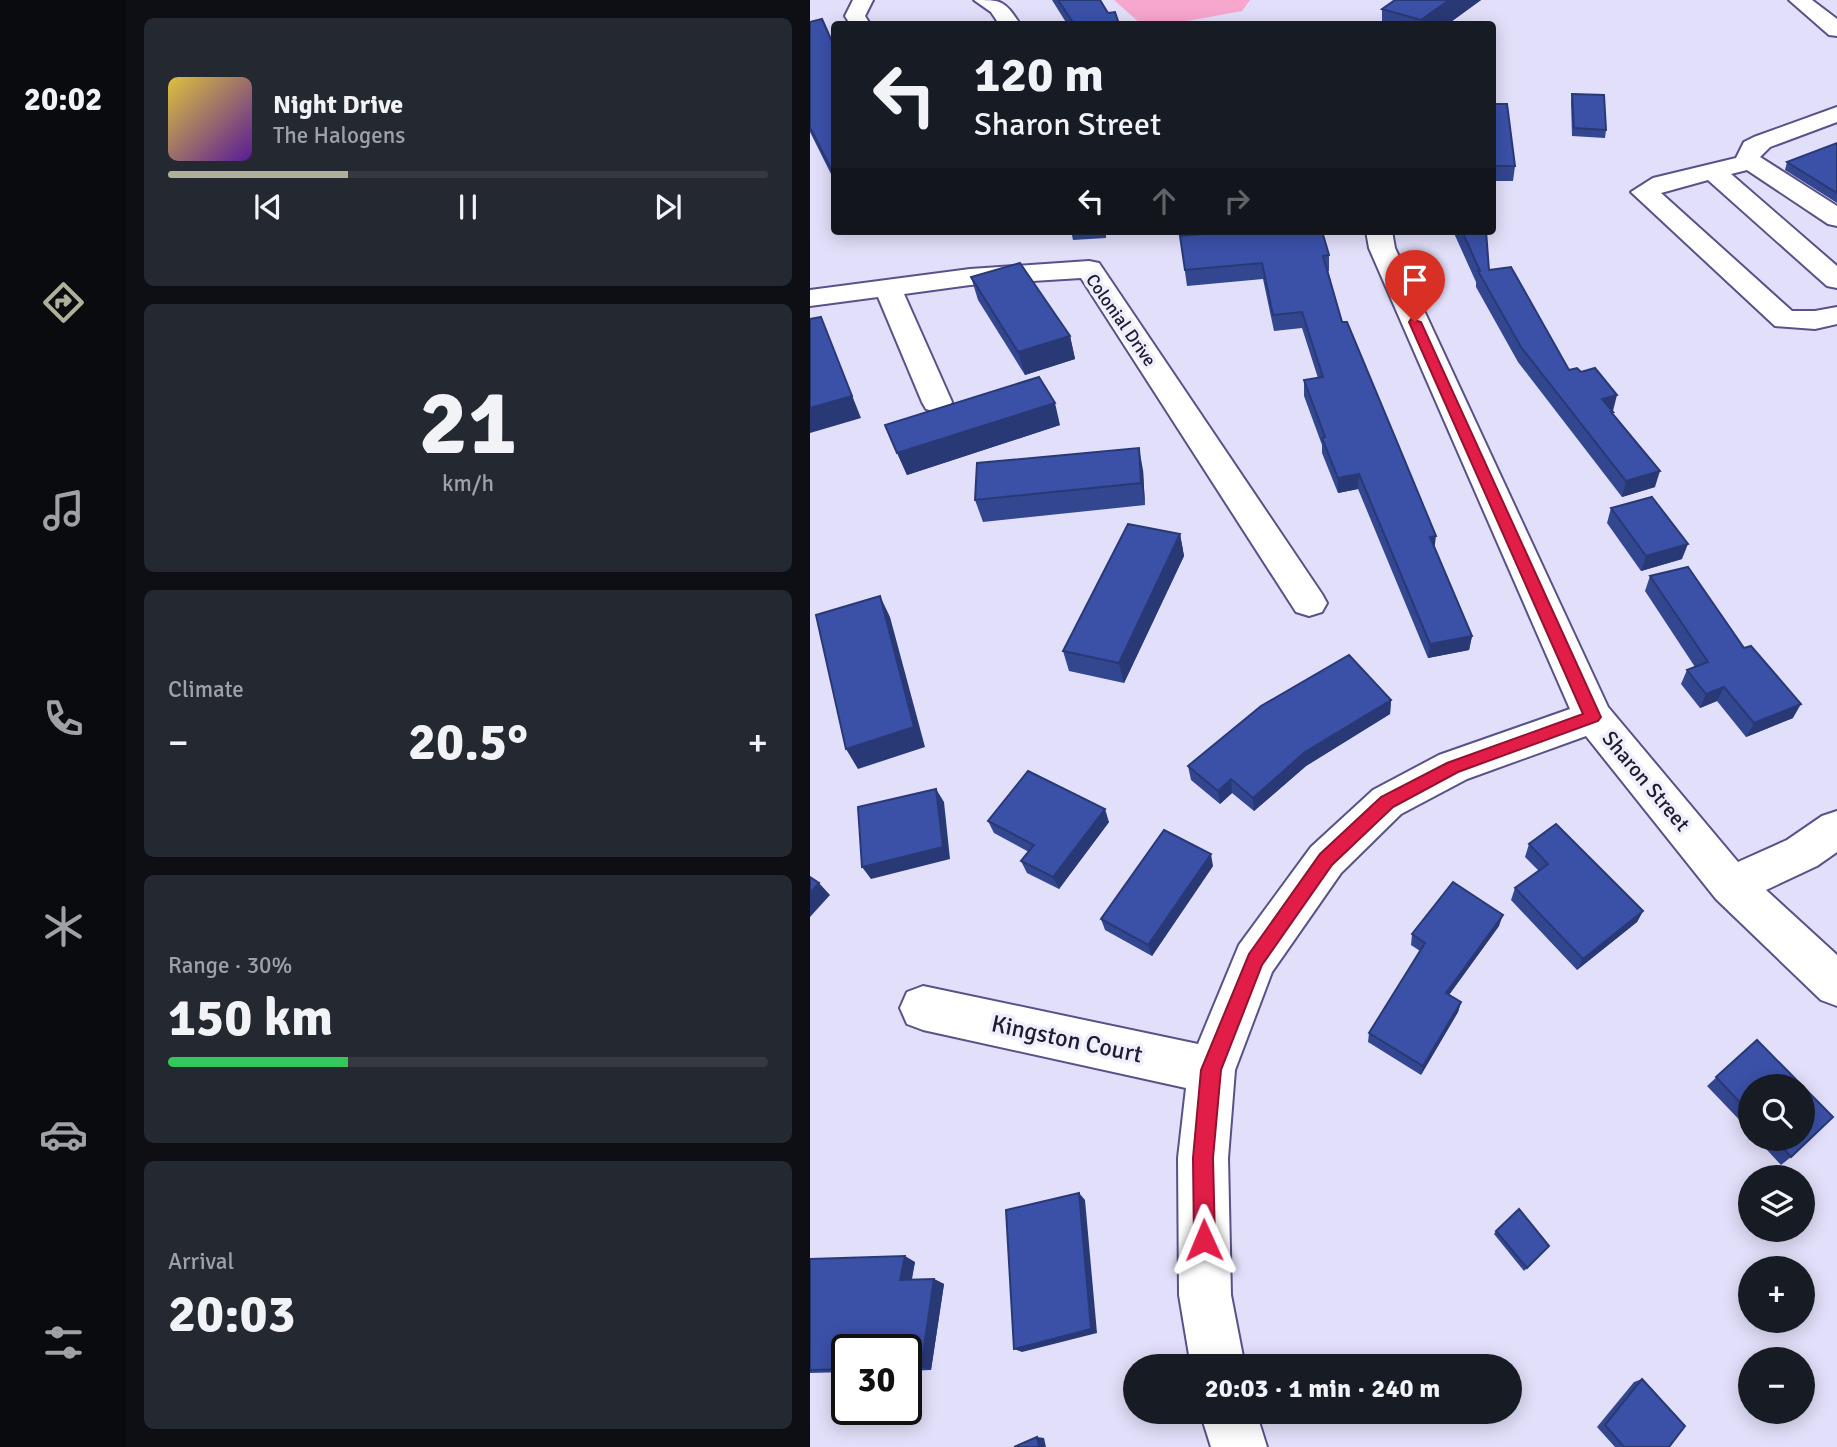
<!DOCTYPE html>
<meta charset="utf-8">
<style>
:root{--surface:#171b24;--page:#242831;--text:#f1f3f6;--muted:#9ea1a6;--line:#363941;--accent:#aeb09a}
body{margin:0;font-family:Signika,sans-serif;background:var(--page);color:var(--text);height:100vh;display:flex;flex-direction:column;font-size:26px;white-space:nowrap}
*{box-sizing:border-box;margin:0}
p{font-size:23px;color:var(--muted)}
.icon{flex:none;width:38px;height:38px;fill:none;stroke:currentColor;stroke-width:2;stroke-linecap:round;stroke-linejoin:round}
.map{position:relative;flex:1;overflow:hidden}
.side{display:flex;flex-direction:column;gap:18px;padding:18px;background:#0d0f14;width:684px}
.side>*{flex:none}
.guide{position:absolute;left:21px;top:21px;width:665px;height:214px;border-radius:7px;box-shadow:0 4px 18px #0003;background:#171b24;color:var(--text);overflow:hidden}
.buttons{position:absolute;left:928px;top:1074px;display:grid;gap:14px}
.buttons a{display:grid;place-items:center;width:77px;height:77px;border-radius:50%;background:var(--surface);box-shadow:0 4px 18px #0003;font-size:35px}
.speed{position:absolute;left:21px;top:1334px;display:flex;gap:14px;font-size:35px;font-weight:700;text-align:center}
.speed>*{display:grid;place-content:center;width:91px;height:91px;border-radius:50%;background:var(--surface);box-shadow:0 4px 18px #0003;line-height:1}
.speed .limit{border:4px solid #111;border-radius:10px;background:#fff;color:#111}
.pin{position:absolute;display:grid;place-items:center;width:60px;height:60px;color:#fff;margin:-72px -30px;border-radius:50% 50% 50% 0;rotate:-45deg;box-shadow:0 0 7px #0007}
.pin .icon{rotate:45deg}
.me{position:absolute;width:77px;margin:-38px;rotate:359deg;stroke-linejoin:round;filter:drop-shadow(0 0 5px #0008)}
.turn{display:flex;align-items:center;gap:24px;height:147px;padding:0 28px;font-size:32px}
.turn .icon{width:91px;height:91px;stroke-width:2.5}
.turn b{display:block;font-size:49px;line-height:60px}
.lanes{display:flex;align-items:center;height:66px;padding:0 28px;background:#0003;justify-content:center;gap:35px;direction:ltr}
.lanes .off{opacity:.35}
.big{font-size:52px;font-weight:700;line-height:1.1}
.side .tile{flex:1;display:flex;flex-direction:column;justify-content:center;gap:10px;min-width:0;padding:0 24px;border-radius:10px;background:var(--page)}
.side .dial{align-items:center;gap:0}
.dial b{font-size:91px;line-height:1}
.song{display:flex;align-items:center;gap:21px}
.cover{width:84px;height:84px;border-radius:10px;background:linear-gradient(135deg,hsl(50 70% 55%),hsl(270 70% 35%))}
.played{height:7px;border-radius:4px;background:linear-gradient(90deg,var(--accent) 30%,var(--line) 30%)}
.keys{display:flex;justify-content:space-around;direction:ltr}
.heat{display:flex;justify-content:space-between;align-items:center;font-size:38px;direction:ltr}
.charge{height:10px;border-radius:5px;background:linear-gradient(90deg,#34c759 30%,var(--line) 0)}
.trip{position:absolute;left:313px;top:1354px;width:399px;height:70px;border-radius:35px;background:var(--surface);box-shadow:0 4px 18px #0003;font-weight:700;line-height:70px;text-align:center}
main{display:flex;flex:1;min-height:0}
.menu{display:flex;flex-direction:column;width:126px;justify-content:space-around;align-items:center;background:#090b0e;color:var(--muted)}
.menu .icon{width:49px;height:49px}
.menu .active{color:var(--accent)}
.menu b{font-size:32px;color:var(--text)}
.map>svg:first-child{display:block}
</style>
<main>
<nav class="menu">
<b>20:02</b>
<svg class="icon active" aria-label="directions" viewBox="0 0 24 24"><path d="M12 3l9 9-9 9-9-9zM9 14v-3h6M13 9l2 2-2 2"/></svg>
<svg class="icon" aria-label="music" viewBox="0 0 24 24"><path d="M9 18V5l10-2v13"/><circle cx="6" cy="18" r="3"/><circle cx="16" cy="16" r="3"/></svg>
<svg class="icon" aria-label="phone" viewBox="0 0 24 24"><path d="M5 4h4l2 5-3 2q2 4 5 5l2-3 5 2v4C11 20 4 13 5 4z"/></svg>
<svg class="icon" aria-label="climate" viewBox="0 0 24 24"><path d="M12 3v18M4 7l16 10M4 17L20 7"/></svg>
<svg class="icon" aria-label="car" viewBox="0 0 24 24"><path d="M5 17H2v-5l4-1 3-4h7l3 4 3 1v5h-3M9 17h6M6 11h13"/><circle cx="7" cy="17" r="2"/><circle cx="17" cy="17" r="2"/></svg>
<svg class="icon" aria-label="filters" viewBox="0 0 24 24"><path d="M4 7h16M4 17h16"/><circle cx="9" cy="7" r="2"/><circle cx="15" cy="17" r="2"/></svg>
</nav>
<section class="side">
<div class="tile">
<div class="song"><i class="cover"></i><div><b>Night Drive</b><p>The Halogens</p></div></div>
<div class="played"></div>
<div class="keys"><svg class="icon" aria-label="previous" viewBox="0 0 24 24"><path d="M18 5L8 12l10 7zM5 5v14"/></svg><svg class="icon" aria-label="pause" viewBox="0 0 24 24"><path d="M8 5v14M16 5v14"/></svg><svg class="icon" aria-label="next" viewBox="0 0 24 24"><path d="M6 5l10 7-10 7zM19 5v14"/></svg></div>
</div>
<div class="tile dial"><b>21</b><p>km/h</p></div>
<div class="tile"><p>Climate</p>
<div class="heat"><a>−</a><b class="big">20.5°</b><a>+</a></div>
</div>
<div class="tile"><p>Range · 30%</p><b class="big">150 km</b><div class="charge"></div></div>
<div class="tile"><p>Arrival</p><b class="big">20:03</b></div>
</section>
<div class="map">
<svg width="1027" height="1447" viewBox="0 0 1027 1447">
<rect width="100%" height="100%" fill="#e1dff9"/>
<!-- green -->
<polygon fill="#f7a6cd" points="304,0 440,0 432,11 361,24 331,24"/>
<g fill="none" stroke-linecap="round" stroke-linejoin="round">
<defs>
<g id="minor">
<polygon points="43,0 63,0 55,16 60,24 40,24 35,16"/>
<path d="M164,0C192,0 194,0 210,24H189L181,12Z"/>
<polygon points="979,0 1002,0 1027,19 1027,36 1019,35"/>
<polygon points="1027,107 1027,122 960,147 950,157 1027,206 1027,226 1018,224 937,170 921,174 1027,266 1027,288 1017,286 898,180 851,193 982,311 1005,311 1027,307 1027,324 1005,329 965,326 821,192 843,178 926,158 934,142 944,137"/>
<polygon points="556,231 582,231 585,248 798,707 928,862 977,840 1012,816 1027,811 1027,852 1007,866 956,890 1027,955 1027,1006 1011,1000 906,899 776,736 657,779 591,814 531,873 462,972 425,1070 418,1158 421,1295 435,1367 381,1367 369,1295 368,1158 376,1088 113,1030 97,1024 90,1008 97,992 113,986 388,1044 429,945 501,847 563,790 629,755 760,709 559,248"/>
<polygon points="279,261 289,263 512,594 517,603 512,612 499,616 486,612 271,278 160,285 94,294 142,402 138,409 127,412 116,409 112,402 68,297 0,306 0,290 160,269"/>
<polygon points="390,1412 446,1412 457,1447 401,1447"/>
</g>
</defs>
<!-- minor casing -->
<use href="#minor" stroke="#595189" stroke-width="4"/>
<!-- minor -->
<use href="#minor" fill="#fff" fill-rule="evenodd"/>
</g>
<!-- wall -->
<g fill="#334690">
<polygon points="242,0 290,0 298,13 309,24 257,24"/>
<polygon points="585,0 671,0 638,24 572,24 572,9"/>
<polygon points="0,22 24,46 24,180 0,132"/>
<polygon points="762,94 796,130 795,138 762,136 761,101"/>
<polygon points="682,104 705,166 703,181 682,181"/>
<polygon points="1027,143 1027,203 975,170 977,162"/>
<polygon points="261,231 296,231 296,238 263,240"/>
<polygon points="643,231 676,231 679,270 759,370 803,411 802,415 845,487 812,497 708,362 666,287 666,282"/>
<polygon points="370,236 519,255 519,271 518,271 532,322 624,548 662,636 659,650 618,658 548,489 528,493 512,453 512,445 494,396 494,380 508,378 492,328 464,331 453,279 377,286"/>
<polygon points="161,277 260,336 265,359 215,375 168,300"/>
<polygon points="75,425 250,425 97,475"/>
<polygon points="333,470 335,505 173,522 165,500"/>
<polygon points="801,508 872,559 831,571 797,523"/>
<polygon points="370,534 374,556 314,683 259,671 253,651"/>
<polygon points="840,576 983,718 936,737 907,701 890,708 871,684 877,670 885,667 835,591"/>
<polygon points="581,700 580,714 496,766 444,811 422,793 410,804 381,780 378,766"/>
<polygon points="178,821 299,822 249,889 217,873 211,861 219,852 184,833"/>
<polygon points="719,844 833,911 827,922 767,970 701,900 705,888 729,871 715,857"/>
<polygon points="403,866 342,956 295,930 291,919"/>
<polygon points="689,926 639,995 651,1002 648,1012 611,1075 558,1042 559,1033 610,951 601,945 602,934"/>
<polygon points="947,1040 1023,1117 981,1157 971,1165 947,1139 992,1139 992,1087 940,1087 940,1131 897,1086"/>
<polygon points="686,1231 739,1246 714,1271 684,1234"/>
<polygon points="0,1259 105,1262 101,1279 124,1279 134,1284 121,1370 96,1371 96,1349 37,1349 37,1372 0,1373"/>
<polygon points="832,1379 859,1447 805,1447 787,1427 824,1382"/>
</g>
<!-- shaded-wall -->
<g fill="#293976">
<polygon points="639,0 671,0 638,24 611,24 611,20"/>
<polygon points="51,231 65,231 52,234"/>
<polygon points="11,317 51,418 0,433 0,408"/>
<polygon points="260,336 265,359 215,375 208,352"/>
<polygon points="807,395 803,411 788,414 792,399"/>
<polygon points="245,403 250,425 97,475 87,453"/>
<polygon points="329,448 333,470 335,505 331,483"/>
<polygon points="850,471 845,487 812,497 816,481"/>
<polygon points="549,474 548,489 528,493 528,478"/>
<polygon points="370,534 374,556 314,683 309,663"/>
<polygon points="626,536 624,552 620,537"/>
<polygon points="878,544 872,559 831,571 836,556"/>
<polygon points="70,596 80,617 115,747 48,769 36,749"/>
<polygon points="662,636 659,650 618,658 620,644"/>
<polygon points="914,687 907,701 890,708 896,694"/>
<polygon points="581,700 580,714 496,766 444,811 443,798 495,752"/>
<polygon points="991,704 983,718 936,737 944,723"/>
<polygon points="421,779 422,793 410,804 408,791"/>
<polygon points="126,789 134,802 140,859 61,879 52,867"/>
<polygon points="295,809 299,822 249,889 243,877"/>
<polygon points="401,854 403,866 342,956 338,945"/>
<polygon points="9,883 20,895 0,917 0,893"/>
<polygon points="833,911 827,922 767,970 773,959"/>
<polygon points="693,915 689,926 633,1003 636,993"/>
<polygon points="651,1002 648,1012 611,1075 613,1066"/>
<polygon points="269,1193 275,1200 287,1333 212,1352 204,1349"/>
<polygon points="95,1256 105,1262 101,1285 90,1280"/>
<polygon points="124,1279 134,1284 121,1370 111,1367"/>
<polygon points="227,1437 234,1438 236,1447 229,1447"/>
</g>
<!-- building -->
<g fill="#3b51a8" stroke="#293976" stroke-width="2">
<polygon points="248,0 290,0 298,13 305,12 309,24 264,24"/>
<polygon points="585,0 639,0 611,20 572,9"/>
<polygon points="12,19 24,46 24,175 0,127 0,22"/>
<polygon points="762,94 794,95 796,130 764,128"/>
<polygon points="682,104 697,104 705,166 682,166"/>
<polygon points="1027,143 1027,193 977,162"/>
<polygon points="426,231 512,231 519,255 513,256 532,322 537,322 587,442 626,536 620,537 662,636 620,644 549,474 528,478 512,438 515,437 494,380 513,377 492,312 463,315 452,263 375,270 370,236"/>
<polygon points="652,231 676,231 679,270 701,267 759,370 767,368 771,372 785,368 807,395 792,399 803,412 801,412 850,471 816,481 711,347 668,271 670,271"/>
<polygon points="210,263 260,336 208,352 161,277"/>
<polygon points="11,317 42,396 0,408 0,319"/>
<polygon points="229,377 245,403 87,453 75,425"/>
<polygon points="329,448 331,483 165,500 167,463"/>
<polygon points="842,497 878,544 836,556 801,508"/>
<polygon points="318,524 370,534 309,663 253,651"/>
<polygon points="878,567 934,648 941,646 991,704 944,723 914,687 896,694 877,670 898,662 840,576"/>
<polygon points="70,596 104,727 36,749 6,615"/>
<polygon points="539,655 581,700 495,752 443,798 421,779 408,791 378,766 451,706"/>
<polygon points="218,771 295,809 243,877 211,861 224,845 178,821"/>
<polygon points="126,789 133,847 52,867 48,807"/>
<polygon points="746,824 833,911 773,959 705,888 738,864 719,844"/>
<polygon points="354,830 401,854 338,945 291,919"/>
<polygon points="0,877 9,883 0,893"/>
<polygon points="643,882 693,915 636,993 651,1002 613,1066 559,1033 615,943 602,934"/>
<polygon points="947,1040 1023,1117 981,1157 965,1139 992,1139 992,1087 940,1087 940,1113 906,1077"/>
<polygon points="269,1193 281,1329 204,1349 196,1210"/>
<polygon points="709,1209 739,1246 717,1268 686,1231"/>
<polygon points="95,1256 90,1280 124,1279 111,1367 96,1368 96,1349 37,1349 37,1369 0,1370 0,1259"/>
<polygon points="832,1379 875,1426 859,1447 814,1447 795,1425"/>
<polygon points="227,1437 229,1447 204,1447"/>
</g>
<!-- route -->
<polygon fill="#e11d48" stroke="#92132f" stroke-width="2" points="601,319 611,322 791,717 788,721 648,772 583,807 522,865 452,965 411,1070 403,1158 405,1240 402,1248 394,1251 387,1248 384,1240 383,1158 391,1070 439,954 510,854 571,797 637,763 773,714 599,322"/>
<g text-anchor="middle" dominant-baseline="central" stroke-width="7" stroke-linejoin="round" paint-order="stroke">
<!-- far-street labels -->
<g font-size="18" fill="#1f1b33" stroke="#efeefb">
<text transform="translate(311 320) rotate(55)">Colonial Drive</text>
</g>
<!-- street labels -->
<g font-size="21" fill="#1f1b33" stroke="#efeefb">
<text transform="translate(836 781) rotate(50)">Sharon Street</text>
</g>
<!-- near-street labels -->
<g font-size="24" fill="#1f1b33" stroke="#efeefb">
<text transform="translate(257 1039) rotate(12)">Kingston Court</text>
</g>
</g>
</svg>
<div class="buttons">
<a><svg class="icon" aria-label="search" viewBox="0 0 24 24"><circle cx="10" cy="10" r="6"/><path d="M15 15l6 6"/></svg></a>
<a><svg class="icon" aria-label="layers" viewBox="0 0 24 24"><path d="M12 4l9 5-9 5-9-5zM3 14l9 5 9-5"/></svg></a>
<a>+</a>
<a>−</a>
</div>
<div class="speed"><div class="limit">30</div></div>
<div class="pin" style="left:605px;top:322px;background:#d93025"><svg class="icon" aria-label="arrive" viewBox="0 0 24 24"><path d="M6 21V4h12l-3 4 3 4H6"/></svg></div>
<svg class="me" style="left:394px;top:1240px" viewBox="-20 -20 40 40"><path d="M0-17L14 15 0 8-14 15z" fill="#e11d48" stroke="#fff" stroke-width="4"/></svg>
<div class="trip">20:03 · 1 min · 240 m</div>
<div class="guide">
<div class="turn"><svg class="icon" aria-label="left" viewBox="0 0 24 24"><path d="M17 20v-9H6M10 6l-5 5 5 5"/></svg><div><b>120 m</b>Sharon Street</div></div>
<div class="lanes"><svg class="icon" aria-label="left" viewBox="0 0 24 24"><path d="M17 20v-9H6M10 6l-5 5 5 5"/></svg><svg class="icon off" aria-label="ahead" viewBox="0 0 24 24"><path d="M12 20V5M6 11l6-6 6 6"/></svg><svg class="icon off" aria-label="right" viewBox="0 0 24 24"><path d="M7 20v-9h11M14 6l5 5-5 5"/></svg></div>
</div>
</div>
</main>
